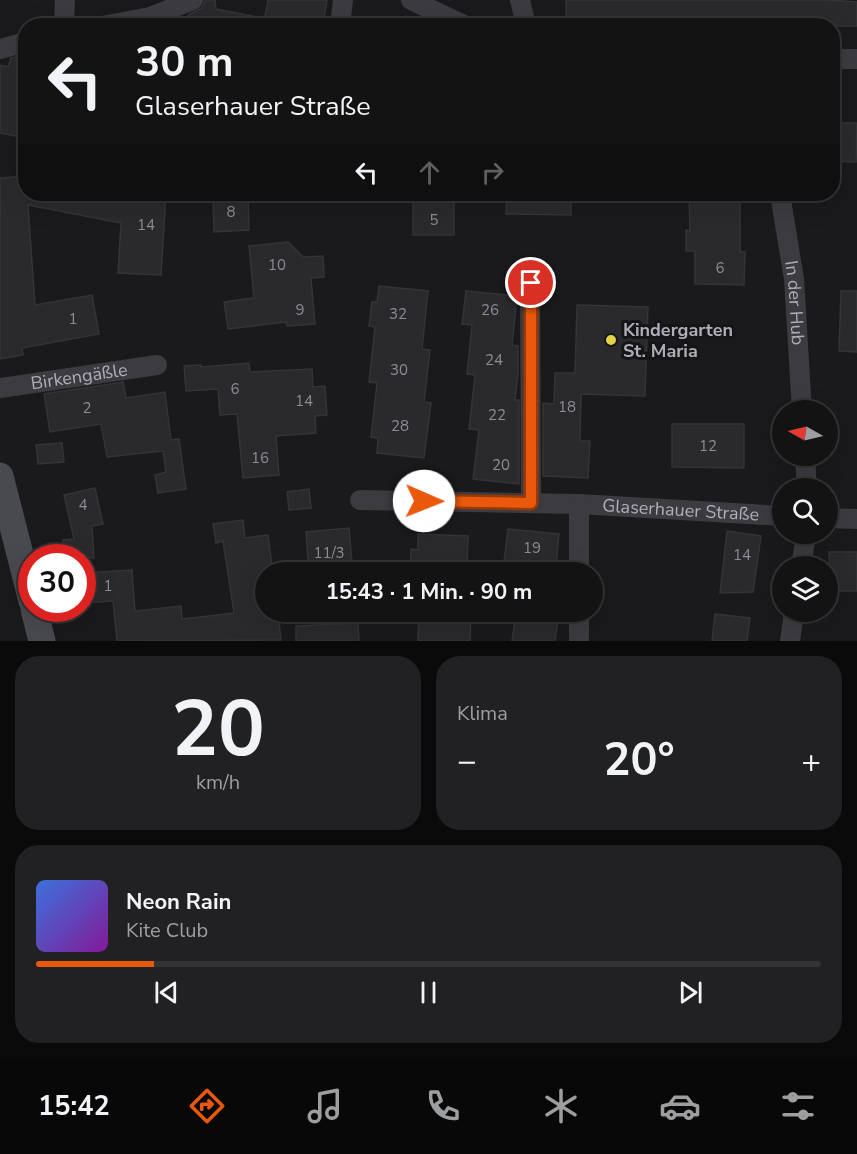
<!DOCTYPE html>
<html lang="de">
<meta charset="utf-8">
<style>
:root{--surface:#141314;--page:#212022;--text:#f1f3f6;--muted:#9d9ea0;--line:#333234;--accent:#ea580c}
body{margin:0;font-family:"Nunito Sans",sans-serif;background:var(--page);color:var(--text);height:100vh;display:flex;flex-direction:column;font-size:22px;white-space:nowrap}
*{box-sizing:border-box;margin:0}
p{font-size:20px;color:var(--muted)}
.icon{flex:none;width:33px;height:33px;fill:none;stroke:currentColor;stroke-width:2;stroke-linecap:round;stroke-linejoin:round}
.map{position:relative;height:641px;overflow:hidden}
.sheet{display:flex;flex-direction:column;gap:15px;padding:15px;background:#0b0a0b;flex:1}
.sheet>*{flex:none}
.banner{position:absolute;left:18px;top:18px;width:822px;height:183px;border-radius:24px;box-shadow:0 6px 24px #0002,0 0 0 2px var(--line);background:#141314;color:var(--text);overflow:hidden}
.needle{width:39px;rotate:278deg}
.fabs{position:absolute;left:772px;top:400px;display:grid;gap:12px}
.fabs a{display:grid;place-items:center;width:66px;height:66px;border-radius:50%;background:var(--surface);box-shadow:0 6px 24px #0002,0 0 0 2px var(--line);font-size:30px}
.speed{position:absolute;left:18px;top:544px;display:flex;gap:12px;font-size:30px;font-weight:700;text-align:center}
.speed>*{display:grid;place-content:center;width:78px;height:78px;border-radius:50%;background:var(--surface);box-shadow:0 6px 24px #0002,0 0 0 2px var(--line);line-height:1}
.speed .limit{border:9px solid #d22;background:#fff;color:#111}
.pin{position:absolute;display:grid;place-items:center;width:51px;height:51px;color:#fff;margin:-26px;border:3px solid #fff;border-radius:50%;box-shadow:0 2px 6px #0007}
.me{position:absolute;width:66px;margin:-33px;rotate:91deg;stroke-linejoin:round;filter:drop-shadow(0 0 4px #0008)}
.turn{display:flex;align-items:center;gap:21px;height:126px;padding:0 18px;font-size:27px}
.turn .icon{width:78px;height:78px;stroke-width:2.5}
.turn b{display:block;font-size:42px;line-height:51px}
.lanes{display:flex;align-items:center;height:57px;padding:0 18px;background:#0003;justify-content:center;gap:30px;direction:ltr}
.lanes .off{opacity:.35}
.big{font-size:45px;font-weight:700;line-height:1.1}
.sheet .card{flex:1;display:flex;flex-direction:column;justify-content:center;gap:9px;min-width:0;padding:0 21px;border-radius:24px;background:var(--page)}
.sheet .dial{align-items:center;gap:0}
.dial b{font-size:78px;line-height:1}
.song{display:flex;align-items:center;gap:18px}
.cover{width:72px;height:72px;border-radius:9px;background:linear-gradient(135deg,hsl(220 70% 55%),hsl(290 70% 35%))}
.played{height:6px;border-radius:3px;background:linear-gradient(90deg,var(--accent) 15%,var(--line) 15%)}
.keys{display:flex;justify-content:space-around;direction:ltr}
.heat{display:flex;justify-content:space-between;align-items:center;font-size:33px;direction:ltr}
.sheet .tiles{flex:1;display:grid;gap:15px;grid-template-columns:1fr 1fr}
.card:last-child{grid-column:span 2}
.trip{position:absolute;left:255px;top:562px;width:348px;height:60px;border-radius:30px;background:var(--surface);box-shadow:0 6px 24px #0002,0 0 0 2px var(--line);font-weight:700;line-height:60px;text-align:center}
.dock{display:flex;height:96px;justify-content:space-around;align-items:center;background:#080808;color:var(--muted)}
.dock .icon{width:42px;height:42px}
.dock .on{color:var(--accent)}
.dock b{font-size:27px;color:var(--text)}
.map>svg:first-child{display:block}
</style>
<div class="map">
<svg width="857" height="641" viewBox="0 0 857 641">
<rect width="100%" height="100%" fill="#1a191b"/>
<!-- building -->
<g fill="#2a2a2c" stroke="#343437" stroke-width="1.5">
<polygon points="205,0 215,0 216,9 253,16 252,26 187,26 188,15 202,8"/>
<polygon points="268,0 327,0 323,26 263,26"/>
<polygon points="566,0 831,0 857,2 857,26 566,26"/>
<polygon points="26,55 26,138 0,133 0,65 8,67 11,58"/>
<polygon points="832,123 857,123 856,162 832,161"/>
<polygon points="26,176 26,194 100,194 121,197 121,194 166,194 161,275 118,273 121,223 28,205 35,305 92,295 99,334 22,348 23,355 0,359 0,178"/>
<polygon points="213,194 248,194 249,230 214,232"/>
<rect x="413" y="194" width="41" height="41"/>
<polygon points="507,194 571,194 571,215 506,214"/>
<polygon points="689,194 740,194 740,252 745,252 744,285 695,284 695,251 686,251 686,230 690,231"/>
<polygon points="288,242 303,257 323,256 324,277 311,278 315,324 287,326 286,322 228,329 224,302 254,298 249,246"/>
<polygon points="379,286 428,291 422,349 430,350 424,402 431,403 424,458 377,453 378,438 371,437 377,383 369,382 375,327 369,326 372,302 377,302"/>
<polygon points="466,291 517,296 512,345 518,346 518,374 515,400 519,400 519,484 473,479 479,430 469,429 475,375 467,374 472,325 462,324"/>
<polygon points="841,291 857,291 857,352 839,351"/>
<polygon points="577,305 648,307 645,396 581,394 580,441 590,441 588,478 543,476 543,403 554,404 555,373 575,373"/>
<polygon points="249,363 250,372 312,369 313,387 325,386 327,415 315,416 316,433 276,436 279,475 243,478 237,414 220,415 218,389 186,391 184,366 201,365 201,367"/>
<polygon points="123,382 126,398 165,392 171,440 179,439 186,489 158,493 155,475 166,472 163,451 107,457 101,424 50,432 44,394"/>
<polygon points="672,424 744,424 744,468 672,467"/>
<polygon points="62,443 64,462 38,464 36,445"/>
<polygon points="95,488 103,524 92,526 94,558 64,558 63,540 74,539 64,495"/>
<polygon points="309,489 311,508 289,510 287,492"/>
<polygon points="243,520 245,538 268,535 273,573 266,573 266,612 278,612 281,640 117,641 113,601 82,603 82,573 132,570 135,611 181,606 182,619 234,613 223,541 216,543 213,524"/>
<polygon points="349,528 353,573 309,573 306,532"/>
<polygon points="508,529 559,534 556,568 504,562"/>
<polygon points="727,531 761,536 753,592 720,593"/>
<polygon points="418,534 468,536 467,573 410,573 411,549 418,550"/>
<polygon points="829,552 857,552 857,591 830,591"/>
<polygon points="419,612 471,612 470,641 418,641"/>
<polygon points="516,612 559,612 555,641 512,641"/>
<polygon points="715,614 750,618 747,641 712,641"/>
<polygon points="358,623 359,641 296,641 296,626"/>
</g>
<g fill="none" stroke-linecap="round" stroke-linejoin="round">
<!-- minor -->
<g stroke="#3b3b40" stroke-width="20">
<polyline points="411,0 466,26"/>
<polyline points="520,0 526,26"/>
<polyline points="64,26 65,0"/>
<polyline points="102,26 150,17 193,0"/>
<polyline points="340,26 343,0"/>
<polyline points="0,49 26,42"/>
<polyline points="832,59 857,59"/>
<path id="s1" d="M780,194L794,279L802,411"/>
<polyline points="530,283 531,503"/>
<path id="s2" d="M0,388L157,365"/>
<polyline points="805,456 807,489"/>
<path id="s3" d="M360,500L579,504L783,516"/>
<polyline points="579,504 579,573"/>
<polyline points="828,518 857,519"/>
<polyline points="801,567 806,534"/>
<polyline points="579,612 579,641"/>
<polyline points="790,641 794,612"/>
</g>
<!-- secondary -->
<g stroke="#494950" stroke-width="27">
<polyline points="0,476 32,601"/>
<polyline points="34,609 42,641"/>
</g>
</g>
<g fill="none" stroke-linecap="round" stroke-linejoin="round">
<defs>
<polyline id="route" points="424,501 531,503 531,283"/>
</defs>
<!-- route casing -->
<use href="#route" stroke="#983908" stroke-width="15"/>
<!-- route -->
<use href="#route" stroke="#ea580c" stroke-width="10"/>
</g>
<!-- markers -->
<circle fill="#e7d146" stroke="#151416" stroke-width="2" cx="611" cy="340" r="6"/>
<g text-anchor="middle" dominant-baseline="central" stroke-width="6" stroke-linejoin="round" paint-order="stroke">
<!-- number labels -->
<g font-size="15" fill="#8c8d96">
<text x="231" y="212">8</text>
<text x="434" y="220">5</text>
<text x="146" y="225">14</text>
<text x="277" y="265">10</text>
<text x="720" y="268">6</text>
<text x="300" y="310">9</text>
<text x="490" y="310">26</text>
<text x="398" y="314">32</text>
<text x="73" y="319">1</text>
<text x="494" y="360">24</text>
<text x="399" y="370">30</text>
<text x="235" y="389">6</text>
<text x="304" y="401">14</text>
<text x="567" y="407">18</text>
<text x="87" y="408">2</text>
<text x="497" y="415">22</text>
<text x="400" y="426">28</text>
<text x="708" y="446">12</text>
<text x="260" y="458">16</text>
<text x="501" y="465">20</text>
<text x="83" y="505">4</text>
<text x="532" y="548">19</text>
<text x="329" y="553">11/3</text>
<text x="742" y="555">14</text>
<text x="108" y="586">1</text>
</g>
<!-- street labels -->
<g font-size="18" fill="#adaeba" stroke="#151416">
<text stroke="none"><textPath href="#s1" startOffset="110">In der Hub</textPath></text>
<text stroke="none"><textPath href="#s2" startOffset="80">Birkengäßle</textPath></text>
<text stroke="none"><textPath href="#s3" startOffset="321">Glaserhauer Straße</textPath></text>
</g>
<!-- poi labels -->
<g font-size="18" font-weight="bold" fill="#adaeba" stroke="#151416" text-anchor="start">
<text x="623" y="330">Kindergarten<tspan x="623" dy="21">St. Maria</tspan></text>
</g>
</g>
</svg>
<div class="fabs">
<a><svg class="needle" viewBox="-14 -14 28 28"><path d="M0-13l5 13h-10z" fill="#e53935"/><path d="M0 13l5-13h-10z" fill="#9d9ea0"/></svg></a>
<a><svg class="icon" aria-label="search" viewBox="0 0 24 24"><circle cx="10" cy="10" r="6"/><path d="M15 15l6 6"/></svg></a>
<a><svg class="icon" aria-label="layers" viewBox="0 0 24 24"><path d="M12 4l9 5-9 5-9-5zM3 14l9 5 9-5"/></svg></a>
</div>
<div class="speed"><div class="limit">30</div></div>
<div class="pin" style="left:531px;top:283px;background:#d93025"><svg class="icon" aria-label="arrive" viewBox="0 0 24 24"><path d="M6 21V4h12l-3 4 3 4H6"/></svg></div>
<svg class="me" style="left:424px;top:501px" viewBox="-20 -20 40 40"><circle r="19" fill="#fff"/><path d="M0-13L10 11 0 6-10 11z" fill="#ea580c"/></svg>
<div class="trip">15:43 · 1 Min. · 90 m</div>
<div class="banner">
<div class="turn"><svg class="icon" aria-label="left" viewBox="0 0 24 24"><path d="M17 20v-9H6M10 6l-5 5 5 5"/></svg><div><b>30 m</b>Glaserhauer Straße</div></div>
<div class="lanes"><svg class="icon" aria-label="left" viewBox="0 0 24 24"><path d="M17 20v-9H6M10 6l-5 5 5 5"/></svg><svg class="icon off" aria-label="ahead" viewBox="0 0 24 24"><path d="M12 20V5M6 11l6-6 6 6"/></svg><svg class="icon off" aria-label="right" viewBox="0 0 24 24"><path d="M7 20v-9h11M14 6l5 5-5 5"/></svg></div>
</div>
</div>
<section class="sheet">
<div class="tiles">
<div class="card dial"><b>20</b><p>km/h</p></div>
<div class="card"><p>Klima</p>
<div class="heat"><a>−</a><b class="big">20°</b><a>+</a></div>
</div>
<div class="card">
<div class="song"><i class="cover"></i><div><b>Neon Rain</b><p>Kite Club</p></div></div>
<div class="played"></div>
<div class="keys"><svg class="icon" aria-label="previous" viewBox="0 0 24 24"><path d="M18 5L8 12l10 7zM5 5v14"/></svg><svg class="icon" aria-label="pause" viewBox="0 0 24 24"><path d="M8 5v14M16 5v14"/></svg><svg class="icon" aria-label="next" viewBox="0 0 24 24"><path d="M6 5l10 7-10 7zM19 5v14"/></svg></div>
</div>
</div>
</section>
<nav class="dock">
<b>15:42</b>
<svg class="icon on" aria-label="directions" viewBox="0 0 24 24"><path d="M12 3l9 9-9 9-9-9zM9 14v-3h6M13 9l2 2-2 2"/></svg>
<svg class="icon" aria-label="music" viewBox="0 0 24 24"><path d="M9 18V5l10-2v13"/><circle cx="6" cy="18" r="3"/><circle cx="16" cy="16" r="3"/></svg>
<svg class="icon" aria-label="phone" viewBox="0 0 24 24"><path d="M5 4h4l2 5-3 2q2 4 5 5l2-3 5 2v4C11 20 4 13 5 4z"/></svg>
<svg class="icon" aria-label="climate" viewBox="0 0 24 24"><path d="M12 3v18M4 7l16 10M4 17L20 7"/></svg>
<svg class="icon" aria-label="car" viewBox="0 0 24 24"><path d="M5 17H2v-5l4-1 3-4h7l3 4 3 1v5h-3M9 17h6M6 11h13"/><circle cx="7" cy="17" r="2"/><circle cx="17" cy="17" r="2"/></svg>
<svg class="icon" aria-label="filters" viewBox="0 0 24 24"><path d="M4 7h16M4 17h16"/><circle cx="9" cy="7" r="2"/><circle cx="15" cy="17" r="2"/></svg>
</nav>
